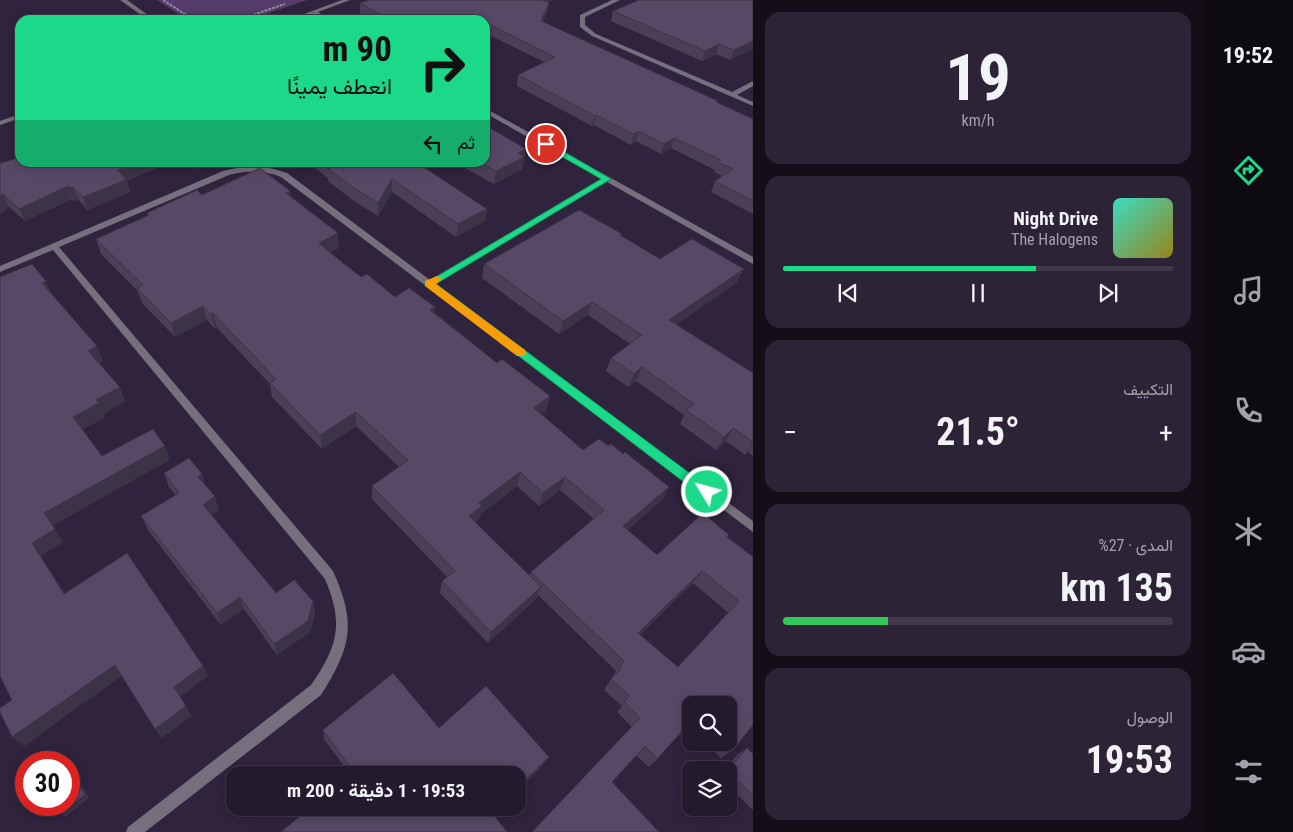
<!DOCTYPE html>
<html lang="ar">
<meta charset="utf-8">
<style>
:root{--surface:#241a2e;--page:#2c2336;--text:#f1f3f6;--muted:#a3a1aa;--line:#41384a;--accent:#1bd988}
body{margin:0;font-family:"Roboto Condensed",Vazirmatn,sans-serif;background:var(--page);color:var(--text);direction:rtl;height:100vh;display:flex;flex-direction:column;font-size:19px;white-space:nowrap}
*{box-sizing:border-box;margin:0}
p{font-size:16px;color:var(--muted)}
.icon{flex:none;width:28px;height:28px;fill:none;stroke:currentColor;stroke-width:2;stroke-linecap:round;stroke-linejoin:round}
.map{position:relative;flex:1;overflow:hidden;direction:ltr}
.panel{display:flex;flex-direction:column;gap:12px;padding:12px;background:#140e19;width:450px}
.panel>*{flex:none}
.banner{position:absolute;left:15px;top:15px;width:475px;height:152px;border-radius:15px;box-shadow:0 2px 12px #0003,0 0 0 1px var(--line);direction:rtl;background:#1bd988;color:#111;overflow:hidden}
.controls{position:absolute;left:682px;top:696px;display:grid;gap:10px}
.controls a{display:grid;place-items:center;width:55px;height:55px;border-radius:10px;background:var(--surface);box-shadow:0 2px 12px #0003,0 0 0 1px var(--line);font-size:25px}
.speed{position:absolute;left:15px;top:751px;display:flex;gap:10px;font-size:25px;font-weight:700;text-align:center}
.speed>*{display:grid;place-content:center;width:65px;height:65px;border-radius:50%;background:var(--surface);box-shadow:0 2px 12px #0003,0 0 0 1px var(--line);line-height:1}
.speed .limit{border:8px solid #d22;background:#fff;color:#111}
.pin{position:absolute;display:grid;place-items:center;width:42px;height:42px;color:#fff;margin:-21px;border:2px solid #fff;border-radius:50%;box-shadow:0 1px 5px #0007}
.me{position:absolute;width:55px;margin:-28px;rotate:307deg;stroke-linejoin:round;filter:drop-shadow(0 0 4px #0008)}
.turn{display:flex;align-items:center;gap:18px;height:105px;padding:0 15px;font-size:22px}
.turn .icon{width:65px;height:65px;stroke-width:2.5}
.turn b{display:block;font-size:35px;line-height:42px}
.then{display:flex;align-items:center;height:48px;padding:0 15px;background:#0003;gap:10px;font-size:19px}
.big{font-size:38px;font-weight:700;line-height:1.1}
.panel .card{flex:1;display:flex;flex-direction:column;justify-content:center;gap:8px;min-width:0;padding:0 18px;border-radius:15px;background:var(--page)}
.panel .dial{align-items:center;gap:0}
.dial b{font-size:65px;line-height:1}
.song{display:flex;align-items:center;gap:15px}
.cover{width:60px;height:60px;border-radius:8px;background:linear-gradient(135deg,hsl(170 70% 55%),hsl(50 70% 35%))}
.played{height:5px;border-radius:2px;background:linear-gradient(90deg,var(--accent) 65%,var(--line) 65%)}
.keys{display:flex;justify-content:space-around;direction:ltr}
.heat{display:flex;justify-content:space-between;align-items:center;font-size:28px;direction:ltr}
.charge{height:8px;border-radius:4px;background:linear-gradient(90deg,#34c759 27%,var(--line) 0)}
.trip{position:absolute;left:226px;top:766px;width:300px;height:50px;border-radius:15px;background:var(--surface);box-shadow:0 2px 12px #0003,0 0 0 1px var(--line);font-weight:700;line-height:50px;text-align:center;direction:rtl}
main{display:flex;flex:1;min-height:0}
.tab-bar{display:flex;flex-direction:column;width:90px;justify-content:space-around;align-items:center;background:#0e0a12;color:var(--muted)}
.tab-bar .icon{width:35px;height:35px}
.tab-bar .active{color:var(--accent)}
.tab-bar b{font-size:22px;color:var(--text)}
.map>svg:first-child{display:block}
</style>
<main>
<nav class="tab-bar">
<b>19:52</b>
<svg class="icon active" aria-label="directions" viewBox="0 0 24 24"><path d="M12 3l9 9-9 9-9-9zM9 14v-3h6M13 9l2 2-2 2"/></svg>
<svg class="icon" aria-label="music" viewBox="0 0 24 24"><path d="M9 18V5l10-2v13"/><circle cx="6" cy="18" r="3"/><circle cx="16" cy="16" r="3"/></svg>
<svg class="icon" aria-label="phone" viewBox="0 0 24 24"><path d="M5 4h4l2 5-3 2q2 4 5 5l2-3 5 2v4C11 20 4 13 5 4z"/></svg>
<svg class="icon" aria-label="climate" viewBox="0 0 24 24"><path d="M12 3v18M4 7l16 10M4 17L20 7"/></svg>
<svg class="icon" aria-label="car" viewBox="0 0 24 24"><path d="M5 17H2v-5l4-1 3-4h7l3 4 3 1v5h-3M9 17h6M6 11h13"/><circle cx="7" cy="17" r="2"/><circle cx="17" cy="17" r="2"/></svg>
<svg class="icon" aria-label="filters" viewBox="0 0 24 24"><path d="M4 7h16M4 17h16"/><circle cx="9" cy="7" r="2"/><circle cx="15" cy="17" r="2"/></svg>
</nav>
<section class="panel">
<div class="card dial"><b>19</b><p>km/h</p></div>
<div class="card">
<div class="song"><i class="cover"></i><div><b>Night Drive</b><p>The Halogens</p></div></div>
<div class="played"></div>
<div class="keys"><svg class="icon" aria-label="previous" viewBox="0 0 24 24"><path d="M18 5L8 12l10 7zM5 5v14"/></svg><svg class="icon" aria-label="pause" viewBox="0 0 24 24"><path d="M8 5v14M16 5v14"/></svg><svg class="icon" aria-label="next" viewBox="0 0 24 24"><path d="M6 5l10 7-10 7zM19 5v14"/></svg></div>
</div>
<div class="card"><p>التكييف</p>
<div class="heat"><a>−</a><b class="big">21.5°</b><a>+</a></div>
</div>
<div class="card"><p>المدى · 27%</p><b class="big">135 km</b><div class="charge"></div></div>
<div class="card"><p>الوصول</p><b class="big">19:53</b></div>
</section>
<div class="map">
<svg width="753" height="832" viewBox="0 0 753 832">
<rect width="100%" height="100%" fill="#30233d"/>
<!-- green -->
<polygon fill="#553c6c" points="157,0 307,0 248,20 187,20"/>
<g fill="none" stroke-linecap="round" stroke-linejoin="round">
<!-- path -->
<g stroke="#958aa0" stroke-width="2" stroke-dasharray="3 1" stroke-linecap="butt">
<polyline points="163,0 194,20"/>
<polyline points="238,20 285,4"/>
</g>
<!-- street -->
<g fill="#766f7d" fill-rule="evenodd">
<polygon points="120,0 127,0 155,20 148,20"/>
<polygon points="342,0 350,0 318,12 330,20 323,20 313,14 296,20 288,20"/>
<polygon points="612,0 620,0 585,17 585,25 596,34 732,92 753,81 753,86 737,95 753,102 753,106 592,36 580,27 580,15"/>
<path d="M485,108L753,257V264L607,182L435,284L753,521V532L281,177C264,170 247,170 229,175L59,247L333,571C357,624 351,647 321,695L145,832H126L128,827L311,685C338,646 344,624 325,579L53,250L0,272V266L223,171C246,165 265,165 287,173L430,280L602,179L485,113Z"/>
<polygon points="20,114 20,118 0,125 0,121"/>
</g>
</g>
<!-- wall -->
<g fill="#4b3f58" fill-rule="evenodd">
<polygon points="553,0 547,2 549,3 547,13 543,22 718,101 717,102 753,119 753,214 711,192 715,181 722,176 714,172 715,170 671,148 661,154 636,141 631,145 594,125 592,126 517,86 518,75 544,62 485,33 485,20 373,20 360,13 360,3"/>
<polygon points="753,0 753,49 730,60 716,54 702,61 611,21 613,11"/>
<polygon points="526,149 522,169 494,184 454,162 485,162"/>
<polygon points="186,162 209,162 193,169"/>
<polygon points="307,162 416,162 487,209 485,221 456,237 392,192 378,216 354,201 329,182 328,178"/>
<polygon points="0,163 127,181 130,192 87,210 78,199 74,201 72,199 25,221 9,207 0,214"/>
<path d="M202,195L290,196L339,248L330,252L343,263L361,277L395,297L435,313L497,363L550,396L546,411L541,414L583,450L608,446L623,454L669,487L662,500L627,530L657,555L728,537L753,557L733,750L721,758L705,742H729L691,705V730L687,726L657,759L649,767L636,755L532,832L632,727L617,712L622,706L604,690L616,671L538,595L536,599L488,643L440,593L442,581L447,577L372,499V486L399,467L356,426L322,449L272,397L270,384L217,328L215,329L207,320L175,337L142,303L137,290L101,254L96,239L147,216V213ZM517,486L539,506L560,490L594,519L531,572L529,576L475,522L479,519L481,514ZM693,583L729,613L678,667L640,635Z"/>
<polygon points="622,234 621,236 660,259 737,282 676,325 753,373 753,456 748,452 745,455 726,441 716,450 680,424 684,415 636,381 628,387 606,371 611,358 630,344 588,315 559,334 482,278 484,264"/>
<polygon points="164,473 206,486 219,510 212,515 276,593 313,601 315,613 310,632 277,655 244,609 221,625 148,530 141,516 176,495 169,487"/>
<polygon points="439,728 543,765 518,791 518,775 349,773 324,739 323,730"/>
<polygon points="747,748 753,754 753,810 729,787 729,770 725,770 737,755"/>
</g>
<!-- shaded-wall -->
<g fill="#3d3347">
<polygon points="536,0 553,0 535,7"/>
<polygon points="549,3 547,13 539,31 541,21"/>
<polygon points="753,41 753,49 730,60 734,50"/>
<polygon points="719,44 716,54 702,61 705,51"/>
<polygon points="596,115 594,125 592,126 595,116"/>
<polygon points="639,131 636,141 631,145 634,134"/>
<polygon points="674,138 671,148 661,154 664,144"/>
<polygon points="526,149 522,169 494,184 496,171 518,153"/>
<polygon points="137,162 171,162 127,181 130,192 87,210 83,197 118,170"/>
<polygon points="192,162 209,162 193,169"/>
<polygon points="392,179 392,192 378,216 378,203"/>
<polygon points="68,186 72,199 25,221 19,209"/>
<polygon points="73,187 78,199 74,201 69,188"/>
<polygon points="290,191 291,206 286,193"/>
<polygon points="3,194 9,207 0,214 0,197"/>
<polygon points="487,209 485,221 456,237 458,224"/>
<polygon points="338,233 339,248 320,258 319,243"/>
<polygon points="744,269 737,282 663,334 669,320"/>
<polygon points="46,281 52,296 42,283"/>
<polygon points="592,302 588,315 559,334 563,321"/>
<polygon points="203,306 207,320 175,337 171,323"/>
<polygon points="435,307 434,322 430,310"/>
<polygon points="213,313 217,328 215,329 211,314"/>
<polygon points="97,346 103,361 94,365 88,351"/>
<polygon points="642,367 636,381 628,387 634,374"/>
<polygon points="120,387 125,401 104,414 105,418 80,431 73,417 96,400"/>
<polygon points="550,396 546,411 531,422 534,408"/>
<polygon points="356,412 356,426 322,449 320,435"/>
<polygon points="733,428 726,441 716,450 724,437"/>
<polygon points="753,443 753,445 748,452 745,455"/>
<polygon points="165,446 170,460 52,526 44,513"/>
<polygon points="520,472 517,486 481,514 479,519 466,529 469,516 479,503"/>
<polygon points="202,474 206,488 198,477"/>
<polygon points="565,477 560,490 539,506 543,493"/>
<polygon points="669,487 662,500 617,539 623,526"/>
<polygon points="215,496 219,510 208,518 203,505"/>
<polygon points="55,529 63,542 41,556 73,606 64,594 32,543"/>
<polygon points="702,571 693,583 631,644 638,633"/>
<polygon points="541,587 536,599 488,643 491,632"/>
<polygon points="240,597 244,609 221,625 217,613"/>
<polygon points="313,601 315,613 310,632 277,655 274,644"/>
<polygon points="115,665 123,675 24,746 12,737"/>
<polygon points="203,666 208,676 180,697 174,687"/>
<polygon points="186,706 192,716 162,738 155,729"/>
<polygon points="549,757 543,765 518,791 518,787"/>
<polygon points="74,774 78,777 89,798 65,817 61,814"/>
<polygon points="497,808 500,808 488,820 492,813"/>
</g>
<!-- building -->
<g fill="#574966" stroke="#3d3347" fill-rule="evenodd">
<polygon points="369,0 542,0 549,3 541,21 718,101 716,102 753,119 753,201 715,181 733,169 718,162 721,160 674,138 664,144 639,131 634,134 596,115 595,116 518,75 555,57 485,22 485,20 391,20 360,3"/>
<polygon points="639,0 753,0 753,41 734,50 719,44 705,51 613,11"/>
<polygon points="485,125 526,149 518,153 524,157 496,171 479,162 485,162"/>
<polygon points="20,157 20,162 137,162 118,170 126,180 83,197 73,187 69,188 68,186 19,209 3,194 0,197 0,163 2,163"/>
<polygon points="324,162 416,162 487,209 458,224 392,179 378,203 354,188 328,169 331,168"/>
<path d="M260,168L290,191L286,193L338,233L319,243L343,263L361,277L367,274L395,297L409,288L435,307L430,310L497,363L502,359L550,396L534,408L583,450L599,439L608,446L611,444L623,454L625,452L669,487L623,526L657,555L703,513L729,535L727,537L753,557V725L733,750L725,742H729V705H691V721L657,759L645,746L612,782L659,832H532L640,718L624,702L630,696L611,679L621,669L619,668L624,661L531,572L604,510L565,477L543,493L520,472L479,503L482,506L469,516L541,587L491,632L442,581L455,571L372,486L408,460L356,412L320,435L270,383L276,379L213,313L211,314L203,306L171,323L137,288L143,285L96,239L149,215L147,213L197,190L202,195ZM702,571L739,601L678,667L638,633Z"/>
<polygon points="579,210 622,234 620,235 660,259 692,239 744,269 669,320 753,373 753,442 733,428 724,437 686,410 694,404 642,367 634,374 611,358 642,335 592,302 563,321 484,264"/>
<polygon points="32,264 46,281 42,283 97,346 88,351 120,387 96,400 99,403 73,417 102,456 153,429 165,446 44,513 55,529 32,543 64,594 127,553 203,666 174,687 186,706 155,729 115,665 12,737 0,712 0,708 12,700 0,676 0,277"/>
<polygon points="189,458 202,474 198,477 215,496 203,505 276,593 294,580 313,601 308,621 274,644 240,597 217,613 141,516 179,493 164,473"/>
<polygon points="393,673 439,728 486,686 549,757 518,787 518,775 347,775 353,771 323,730"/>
<polygon points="747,748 753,754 753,795 729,772 728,770"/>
<polygon points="74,774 85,795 61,814 56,805 69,805 69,777"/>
<polygon points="310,808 497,808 492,813 507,832 281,832"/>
</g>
<!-- route -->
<polygon fill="#1bd988" stroke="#128d58" points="543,143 549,143 611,179 436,284 711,489 713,492 711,496 707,498 702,496 424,284 601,179 543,146"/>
<!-- slow -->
<polygon fill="#f59e0b" points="437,276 442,279 436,284 525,350 526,353 525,356 517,356 425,286 425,281"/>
</svg>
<div class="controls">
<a><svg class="icon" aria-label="search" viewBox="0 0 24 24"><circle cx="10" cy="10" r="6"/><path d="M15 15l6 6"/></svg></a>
<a><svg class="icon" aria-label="layers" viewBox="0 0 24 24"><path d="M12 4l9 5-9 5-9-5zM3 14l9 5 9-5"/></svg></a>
</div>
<div class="speed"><div class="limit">30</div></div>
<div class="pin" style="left:546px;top:144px;background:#d93025"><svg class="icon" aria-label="arrive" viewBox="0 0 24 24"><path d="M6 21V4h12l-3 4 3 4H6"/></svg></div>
<svg class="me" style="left:707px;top:492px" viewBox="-20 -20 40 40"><circle r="17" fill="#1bd988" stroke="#fff" stroke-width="3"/><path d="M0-11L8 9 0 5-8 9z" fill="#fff"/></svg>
<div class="trip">19:53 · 1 دقيقة · 200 m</div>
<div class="banner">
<div class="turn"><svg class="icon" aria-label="right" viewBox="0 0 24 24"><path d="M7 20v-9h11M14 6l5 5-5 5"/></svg><div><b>90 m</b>انعطف يمينًا</div></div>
<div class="then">ثم<svg class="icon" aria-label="left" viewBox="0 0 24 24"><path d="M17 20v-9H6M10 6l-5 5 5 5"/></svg></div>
</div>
</div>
</main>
